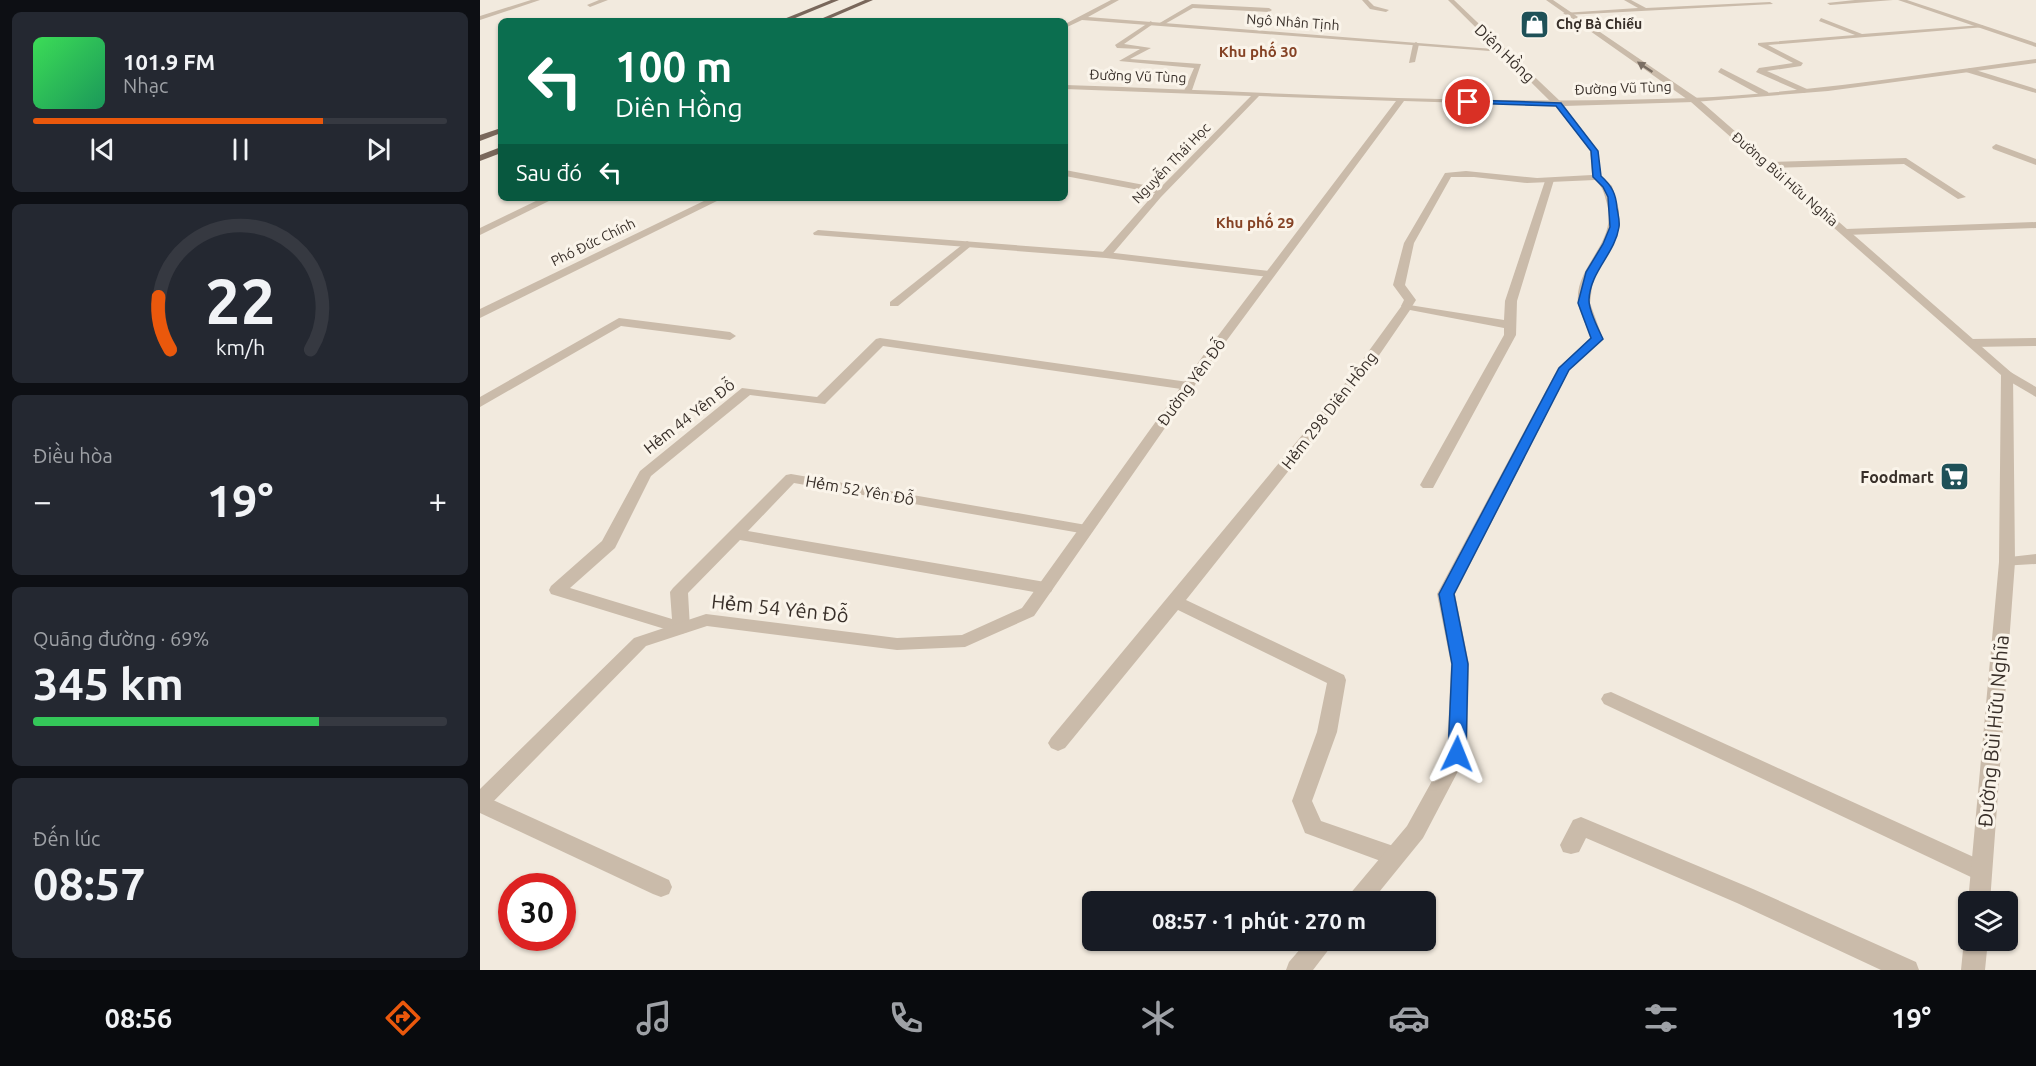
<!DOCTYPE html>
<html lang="vi">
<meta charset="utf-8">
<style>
:root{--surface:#171b24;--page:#242831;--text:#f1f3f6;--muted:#9ea1a6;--line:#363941;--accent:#ea580c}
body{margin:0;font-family:Ubuntu,sans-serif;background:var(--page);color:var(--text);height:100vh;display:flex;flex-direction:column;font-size:22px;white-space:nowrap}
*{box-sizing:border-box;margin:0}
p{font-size:20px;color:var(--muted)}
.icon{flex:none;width:33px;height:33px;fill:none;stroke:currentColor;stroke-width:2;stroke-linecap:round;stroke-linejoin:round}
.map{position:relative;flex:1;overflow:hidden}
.side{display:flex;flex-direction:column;gap:12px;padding:12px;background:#0d0f14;width:480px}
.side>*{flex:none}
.top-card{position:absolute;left:18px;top:18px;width:570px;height:183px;border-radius:9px;box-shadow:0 2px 4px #0004;background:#0b6e4f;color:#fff;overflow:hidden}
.controls{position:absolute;left:1478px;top:891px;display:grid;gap:12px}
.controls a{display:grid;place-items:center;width:60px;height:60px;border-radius:9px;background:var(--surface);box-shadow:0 2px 4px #0004;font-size:30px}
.speed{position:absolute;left:18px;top:873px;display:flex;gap:12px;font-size:30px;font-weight:700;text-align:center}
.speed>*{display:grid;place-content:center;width:78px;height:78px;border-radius:50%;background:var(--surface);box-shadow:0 2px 4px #0004;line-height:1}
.speed .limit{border:9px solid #d22;background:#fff;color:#111}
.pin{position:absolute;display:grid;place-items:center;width:51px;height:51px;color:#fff;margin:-26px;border:3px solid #fff;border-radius:50%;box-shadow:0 2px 6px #0007}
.me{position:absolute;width:66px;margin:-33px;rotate:2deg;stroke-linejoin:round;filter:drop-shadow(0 0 4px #0008)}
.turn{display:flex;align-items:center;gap:21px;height:126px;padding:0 18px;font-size:27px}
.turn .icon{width:78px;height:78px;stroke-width:2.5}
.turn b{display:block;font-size:42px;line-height:51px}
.then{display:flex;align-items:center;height:57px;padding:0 18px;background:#0003;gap:12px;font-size:22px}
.big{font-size:45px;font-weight:700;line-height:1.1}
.side .tile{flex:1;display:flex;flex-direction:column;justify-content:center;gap:9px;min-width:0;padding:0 21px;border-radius:9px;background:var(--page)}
.side .dial{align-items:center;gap:0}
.dial svg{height:156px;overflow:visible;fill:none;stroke:var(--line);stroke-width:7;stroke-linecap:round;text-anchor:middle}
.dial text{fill:var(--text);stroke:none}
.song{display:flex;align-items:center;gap:18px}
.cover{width:72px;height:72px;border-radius:9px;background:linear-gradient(135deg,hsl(130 70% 55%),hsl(150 70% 35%))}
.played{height:6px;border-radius:3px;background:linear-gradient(90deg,var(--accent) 70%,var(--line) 70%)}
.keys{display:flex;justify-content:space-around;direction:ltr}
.heat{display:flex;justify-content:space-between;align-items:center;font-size:33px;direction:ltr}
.charge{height:9px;border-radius:4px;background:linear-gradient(90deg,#34c759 69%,var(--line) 0)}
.trip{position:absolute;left:602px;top:891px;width:354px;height:60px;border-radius:9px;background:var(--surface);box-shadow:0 2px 4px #0004;font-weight:700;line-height:60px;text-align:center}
.menu{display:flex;height:96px;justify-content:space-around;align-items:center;background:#090b0e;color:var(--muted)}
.menu .icon{width:42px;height:42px}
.menu .on{color:var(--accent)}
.menu b{font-size:27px;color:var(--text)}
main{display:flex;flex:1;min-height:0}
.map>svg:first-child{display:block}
</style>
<main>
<section class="side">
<div class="tile">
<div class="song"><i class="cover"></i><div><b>101.9 FM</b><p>Nhạc</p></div></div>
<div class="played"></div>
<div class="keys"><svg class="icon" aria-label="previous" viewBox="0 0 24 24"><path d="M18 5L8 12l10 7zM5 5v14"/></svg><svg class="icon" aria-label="pause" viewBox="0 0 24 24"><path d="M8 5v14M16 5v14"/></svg><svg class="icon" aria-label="next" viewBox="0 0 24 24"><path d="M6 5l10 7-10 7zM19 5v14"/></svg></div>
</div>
<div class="tile dial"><svg viewBox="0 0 100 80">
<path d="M14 69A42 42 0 1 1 86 69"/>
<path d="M14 69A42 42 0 0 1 8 42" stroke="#ea580c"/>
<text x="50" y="56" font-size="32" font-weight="700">22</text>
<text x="50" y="72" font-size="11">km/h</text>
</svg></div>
<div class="tile"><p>Điều hòa</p>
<div class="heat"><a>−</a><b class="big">19°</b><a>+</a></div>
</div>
<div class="tile"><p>Quãng đường · 69%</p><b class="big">345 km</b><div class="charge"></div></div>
<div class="tile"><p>Đến lúc</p><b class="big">08:57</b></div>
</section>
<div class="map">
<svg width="1556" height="970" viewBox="0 0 1556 970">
<rect width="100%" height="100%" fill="#f2eade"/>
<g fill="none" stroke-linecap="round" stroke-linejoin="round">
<!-- service -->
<g fill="#cabbaa" fill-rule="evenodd">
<polygon points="51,0 60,0 0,20 0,16"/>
<polygon points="119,0 128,0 110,7 107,5"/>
<polygon points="882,0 888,0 894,6 909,10 906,12 890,9"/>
<polygon points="968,0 974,0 1081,102 1081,106 1075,106"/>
<polygon points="1144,0 1151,0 1166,8 1290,2 1293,4 1086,15 1083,13 1158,8"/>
<polygon points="1375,0 1413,0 1350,5 1347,3"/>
<polygon points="712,4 789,8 792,10 789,12 713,8 683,25 678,24"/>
<polygon points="1341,18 1382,34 1502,25 1505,27 1288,45 1323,63 1321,66 1287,71 1327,89 1328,91 1324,93 1276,72 1279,68 1313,63 1278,45 1278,43 1375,35 1339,21"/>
<polygon points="671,21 673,24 644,44 671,48 650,59 721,64 711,93 704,91 714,68 639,61 660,49 637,48 635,45"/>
<polygon points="936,42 939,44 935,62 929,63 933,44"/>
<polygon points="1241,68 1288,92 1289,94 1282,96 1238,72"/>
<polygon points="1489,68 1556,89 1556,93 1486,72"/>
<polygon points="1516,144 1556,159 1556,165 1513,149 1512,147"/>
<polygon points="1066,178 1074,180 1037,301 1036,335 953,488 943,488 940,485 1024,335 1024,328 930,310 891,367 706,600 864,675 866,680 857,732 832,801 841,821 922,849 925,856 922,863 914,865 906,863 825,833 812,801 837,732 847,683 698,610 585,748 578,751 571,748 568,743 571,738 867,381 923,304 1024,320 1025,301"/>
<polygon points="338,230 626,252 789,271 795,274 789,277 626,258 334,235 333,233"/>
<polygon points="400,338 708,382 715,386 708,390 403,346 345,404 270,395 171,476 135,548 90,588 192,619 190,592 193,588 306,475 311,474 612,526 614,529 606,534 314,483 268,531 565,582 571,584 573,588 571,592 565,594 260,540 208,593 210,628 207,632 201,634 71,594 69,590 71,586 122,541 160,471 262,388 337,397 396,339"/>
<polygon points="1556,338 1556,346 1492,347 1486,343 1492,339"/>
<polygon points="1131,692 1509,864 1512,871 1509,878 1501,881 1493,878 1124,704 1121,699 1124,694"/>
<polygon points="0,794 189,880 192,887 189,894 181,897 173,894 0,813"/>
<polygon points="1101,817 1273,889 1436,962 1439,970 1401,970 1257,903 1106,838 1099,852 1091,854 1083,852 1080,845 1093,820"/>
</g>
<!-- minor -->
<g fill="#cabbaa" fill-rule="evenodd">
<polygon points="631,0 639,0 608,17 1026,50 1023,52 602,20 585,28 585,24"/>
<polygon points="1418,0 1427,0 1556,43 1556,47"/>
<path d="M1556,59V63L1348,91L1214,102L1084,106L1118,151L1121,176L1132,186L1139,210V227L1133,244L1116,272L1112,287L1110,303L1123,339L1089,370L975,594L989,664L987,754L943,838L891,902H866L869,895L927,826L967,754L971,664L957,594L1078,368L1111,338C1107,327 1100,314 1098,303C1094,266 1138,243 1127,204C1124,193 1123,187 1115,180L1047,183L994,177H971L934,243L925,285L936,300L931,308H923L921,306L924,300L913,285L924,243L965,173L986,171L1057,178L1112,175L1110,151L1076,106L924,101L733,359L554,616L485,647L417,650L227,626L166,646L7,808L0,811V789L154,638L226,614L417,638L482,635L542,608L725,353L916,101L779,96L681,197L630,257H622V253L675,193L585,176V170L680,188L771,96L585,89V85C793,92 1002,106 1211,98C1326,93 1442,74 1556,59Z"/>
<polygon points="1426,158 1486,197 1478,199 1424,164 1289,168 1285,165 1289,162"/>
<polygon points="62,198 75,198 0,235 0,228"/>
<polygon points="230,198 243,198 0,318 0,309"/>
<polygon points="1556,222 1556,228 1366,235 1361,232 1366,229"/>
<polygon points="487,241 492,244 491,246 418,306 410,306 410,302"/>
<polygon points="139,318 250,332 256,336 250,340 141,326 0,407 0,397"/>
<polygon points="1527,370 1556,387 1556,397 1522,377 1521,374"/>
<polygon points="1556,554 1556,564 1521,566 1519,562 1521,558"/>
<polygon points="828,940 856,940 833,970 806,970 809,962"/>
</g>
<!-- tertiary -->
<g fill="#cabbaa" fill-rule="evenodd">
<polygon points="1066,0 1073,0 1217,98 1533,374 1535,562 1510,902 1488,902 1519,562 1521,375 1211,102"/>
<polygon points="1488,932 1488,940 1508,940 1505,970 1481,970 1484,940"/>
</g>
<!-- primary -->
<g fill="#79675b" fill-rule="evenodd">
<polygon points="351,0 359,0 308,21 299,21"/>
<polygon points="385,0 393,0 344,21 336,21"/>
<polygon points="21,128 21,133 0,141 0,135"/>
<polygon points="21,147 21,153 0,161 0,155"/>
</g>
</g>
<!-- one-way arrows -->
<defs><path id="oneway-solid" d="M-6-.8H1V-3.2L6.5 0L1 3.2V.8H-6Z" transform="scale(1.5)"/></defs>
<use fill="#7a6e63" href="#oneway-solid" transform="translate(1165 67) rotate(-146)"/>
<!-- route -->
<path fill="#1a73e8" stroke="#114b97" stroke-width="1.5" d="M988,100L1081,103L1118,151L1121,176C1132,186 1136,194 1137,208C1138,214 1140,221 1139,227C1135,254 1110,271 1109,300C1109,312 1118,328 1123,339L1089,370L974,594L988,664L986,754L984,759L977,761L971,759L968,754L972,664L959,594L1079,368L1111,338L1098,303L1106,272L1123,244L1130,227L1128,197L1123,187L1113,177L1111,151L1076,106L986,103Z"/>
<!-- icons -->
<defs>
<symbol id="shop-square" viewBox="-11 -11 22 22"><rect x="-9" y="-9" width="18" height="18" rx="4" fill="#1f5158" stroke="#faf4ea"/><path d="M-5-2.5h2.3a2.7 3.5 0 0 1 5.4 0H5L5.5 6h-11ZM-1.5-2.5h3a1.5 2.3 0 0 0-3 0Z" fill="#fff"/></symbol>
<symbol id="supermarket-square" viewBox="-11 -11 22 22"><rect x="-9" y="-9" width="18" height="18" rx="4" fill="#1f5158" stroke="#faf4ea"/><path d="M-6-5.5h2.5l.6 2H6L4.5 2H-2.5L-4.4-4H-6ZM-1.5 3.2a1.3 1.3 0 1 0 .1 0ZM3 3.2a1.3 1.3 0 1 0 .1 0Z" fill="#fff"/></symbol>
</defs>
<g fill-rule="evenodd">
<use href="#shop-square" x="1038" y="8" width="33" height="33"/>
<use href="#supermarket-square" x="1458" y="460" width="33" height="33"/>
</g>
<g text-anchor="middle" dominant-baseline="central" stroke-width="6" stroke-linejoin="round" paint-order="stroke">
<!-- far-street labels -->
<g font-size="14" fill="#382f29" stroke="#faf4ea">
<text transform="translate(813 22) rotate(4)">Ngô Nhân Tịnh</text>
<text transform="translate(658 76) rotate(2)">Đường Vũ Tùng</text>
<text transform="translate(1143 88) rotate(-2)">Đường Vũ Tùng</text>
<text transform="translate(691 163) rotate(-46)">Nguyễn Thái Học</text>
<text transform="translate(1305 179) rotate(41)">Đường Bùi Hữu Nghĩa</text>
<text transform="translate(113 242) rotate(-26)">Phó Đức Chính</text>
</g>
<!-- far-poi labels -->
<g font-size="14" font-weight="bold" fill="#382f29" stroke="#faf4ea" text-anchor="start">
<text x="1076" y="24">Chợ Bà Chiểu</text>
</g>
<!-- far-neighbourhood labels -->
<g font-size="15" font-weight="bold" fill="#854224" stroke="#faf4ea">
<text x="778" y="51">Khu phố 30</text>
<text x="775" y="222">Khu phố 29</text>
</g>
<!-- street labels -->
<g font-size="16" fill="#382f29" stroke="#faf4ea">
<text transform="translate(1025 53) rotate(44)">Diên Hồng</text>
<text transform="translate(711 382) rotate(-54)">Đường Yên Đỗ</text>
<text transform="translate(849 410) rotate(-52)">Hẻm 298 Diên Hồng</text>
<text transform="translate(209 416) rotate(-38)">Hẻm 44 Yên Đỗ</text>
<text transform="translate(380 490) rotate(10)">Hẻm 52 Yên Đỗ</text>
</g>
<!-- poi labels -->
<g font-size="16" font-weight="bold" fill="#382f29" stroke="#faf4ea" text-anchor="end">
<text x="1454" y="477">Foodmart</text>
</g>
<!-- near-street labels -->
<g font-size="20" fill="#382f29" stroke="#faf4ea">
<text transform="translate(300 608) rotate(6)">Hẻm 54 Yên Đỗ</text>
<text transform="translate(1513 731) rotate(-85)">Đường Bùi Hữu Nghĩa</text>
</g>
</g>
</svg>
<div class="controls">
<a><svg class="icon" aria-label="layers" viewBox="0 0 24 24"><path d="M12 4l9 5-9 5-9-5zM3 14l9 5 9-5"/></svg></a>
</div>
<div class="speed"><div class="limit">30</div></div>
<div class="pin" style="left:988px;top:102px;background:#d93025"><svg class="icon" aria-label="arrive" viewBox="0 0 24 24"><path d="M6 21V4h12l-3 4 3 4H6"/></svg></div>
<svg class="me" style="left:977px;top:754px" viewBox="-20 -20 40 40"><path d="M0-17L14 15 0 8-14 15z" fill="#1a73e8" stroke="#fff" stroke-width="4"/></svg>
<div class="trip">08:57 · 1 phút · 270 m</div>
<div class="top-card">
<div class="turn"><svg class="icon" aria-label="left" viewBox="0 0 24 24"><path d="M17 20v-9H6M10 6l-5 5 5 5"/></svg><div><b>100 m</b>Diên Hồng</div></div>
<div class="then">Sau đó<svg class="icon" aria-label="left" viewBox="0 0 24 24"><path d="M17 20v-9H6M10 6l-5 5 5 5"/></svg></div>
</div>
</div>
</main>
<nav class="menu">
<b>08:56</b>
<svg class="icon on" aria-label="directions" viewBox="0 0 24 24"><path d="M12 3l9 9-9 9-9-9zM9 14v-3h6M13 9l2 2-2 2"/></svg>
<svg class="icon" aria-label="music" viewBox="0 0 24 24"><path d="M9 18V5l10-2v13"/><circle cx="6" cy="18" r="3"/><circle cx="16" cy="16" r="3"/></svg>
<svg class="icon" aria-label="phone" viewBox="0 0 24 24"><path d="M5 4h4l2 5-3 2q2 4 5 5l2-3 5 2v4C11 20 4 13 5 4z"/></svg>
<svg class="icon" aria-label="climate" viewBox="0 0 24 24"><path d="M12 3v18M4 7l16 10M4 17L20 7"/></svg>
<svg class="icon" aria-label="car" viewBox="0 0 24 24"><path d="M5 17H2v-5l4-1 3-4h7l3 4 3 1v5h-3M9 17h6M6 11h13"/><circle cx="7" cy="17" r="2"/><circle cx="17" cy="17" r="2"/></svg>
<svg class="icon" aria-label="filters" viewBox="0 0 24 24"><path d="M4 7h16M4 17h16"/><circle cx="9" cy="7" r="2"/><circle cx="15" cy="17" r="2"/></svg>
<b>19°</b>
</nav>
